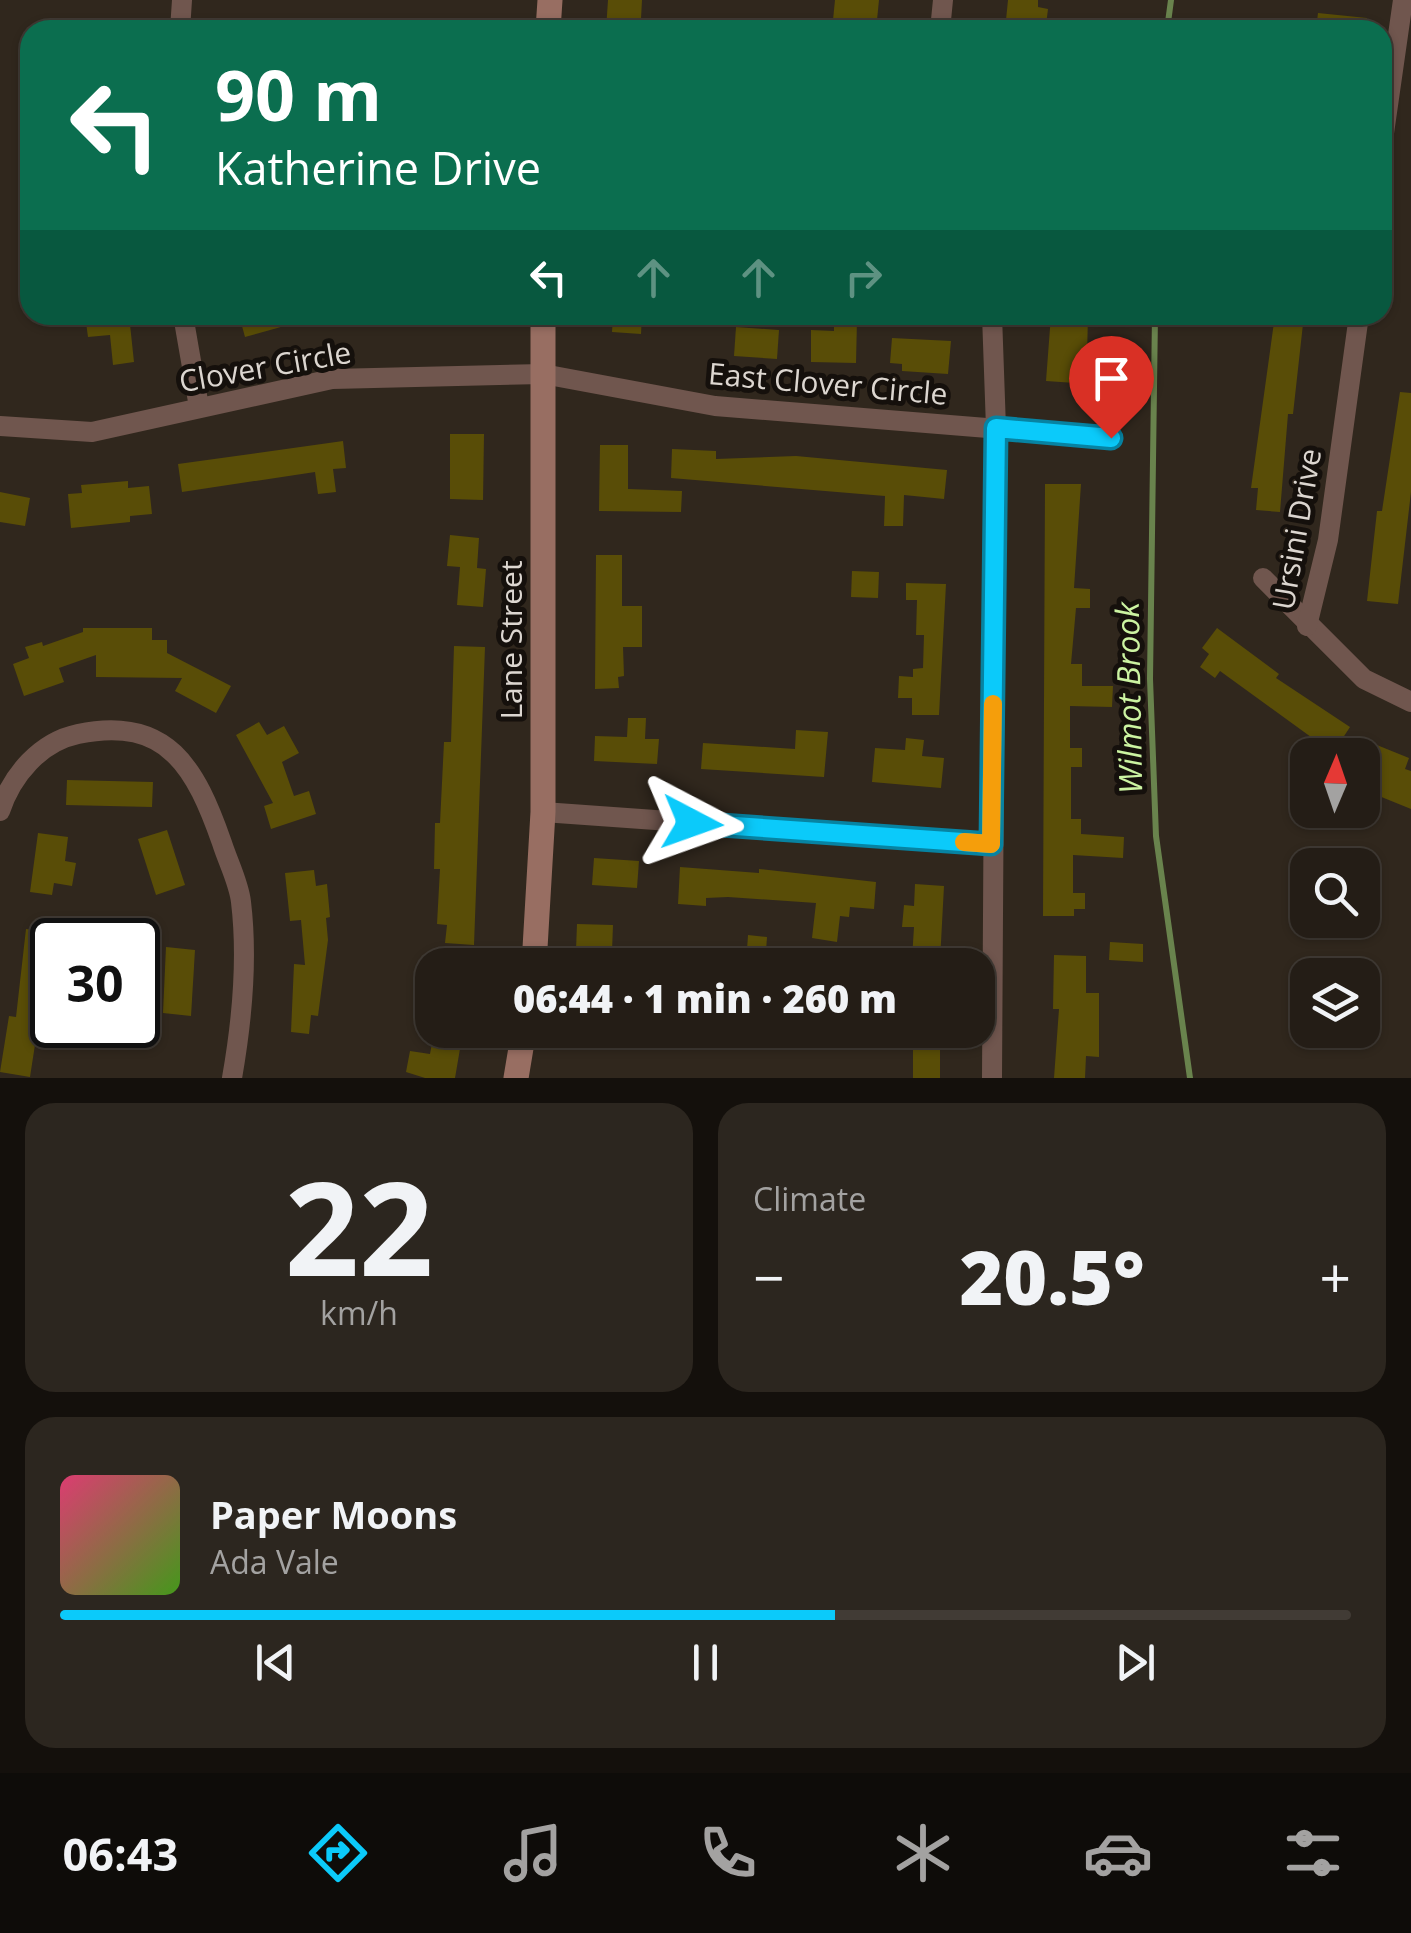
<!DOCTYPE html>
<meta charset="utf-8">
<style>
:root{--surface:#241d16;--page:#2c261f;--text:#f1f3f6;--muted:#a3a2a1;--line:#413b35;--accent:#0bcafa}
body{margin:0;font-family:"Open Sans",sans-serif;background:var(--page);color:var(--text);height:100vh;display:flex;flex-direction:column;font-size:38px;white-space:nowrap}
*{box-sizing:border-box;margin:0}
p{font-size:32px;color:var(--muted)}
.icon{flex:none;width:55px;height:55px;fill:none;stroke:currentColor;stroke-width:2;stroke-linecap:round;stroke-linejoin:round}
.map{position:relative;height:1078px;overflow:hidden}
.sheet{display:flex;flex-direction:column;gap:25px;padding:25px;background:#14100c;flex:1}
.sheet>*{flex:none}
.guide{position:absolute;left:20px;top:20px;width:1372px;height:305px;border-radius:30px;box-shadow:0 2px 8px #0004,0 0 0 2px var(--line);background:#0b6e4f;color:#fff;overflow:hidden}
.needle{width:65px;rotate:2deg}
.fabs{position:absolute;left:1290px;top:738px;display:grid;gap:20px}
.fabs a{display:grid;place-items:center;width:90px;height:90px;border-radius:20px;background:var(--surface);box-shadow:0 2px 8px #0004,0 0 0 2px var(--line);font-size:50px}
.speed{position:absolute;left:30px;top:918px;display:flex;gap:20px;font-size:50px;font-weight:700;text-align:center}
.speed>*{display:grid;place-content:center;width:130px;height:130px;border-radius:50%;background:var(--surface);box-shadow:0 2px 8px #0004,0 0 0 2px var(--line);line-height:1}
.speed .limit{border:5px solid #111;border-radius:15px;background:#fff;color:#111}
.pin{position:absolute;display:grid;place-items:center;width:85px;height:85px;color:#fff;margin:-102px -42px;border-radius:50% 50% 50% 0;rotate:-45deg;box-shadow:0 0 10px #0007}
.pin .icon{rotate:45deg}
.me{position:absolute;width:110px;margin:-55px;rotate:94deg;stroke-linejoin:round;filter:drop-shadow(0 0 8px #0008)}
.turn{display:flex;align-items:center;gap:35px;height:210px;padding:0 30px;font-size:45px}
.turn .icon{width:130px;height:130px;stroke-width:2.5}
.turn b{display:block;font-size:70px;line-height:85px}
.lanes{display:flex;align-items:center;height:95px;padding:0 30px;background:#0003;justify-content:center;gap:50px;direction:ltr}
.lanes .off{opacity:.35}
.big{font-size:75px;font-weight:800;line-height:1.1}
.sheet .widget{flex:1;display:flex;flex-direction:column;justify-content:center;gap:15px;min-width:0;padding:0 35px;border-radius:30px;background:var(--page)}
.sheet .dial{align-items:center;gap:0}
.dial b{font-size:130px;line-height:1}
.song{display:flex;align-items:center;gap:30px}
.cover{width:120px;height:120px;border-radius:15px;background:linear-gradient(135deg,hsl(340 70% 55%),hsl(100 70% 35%))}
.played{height:10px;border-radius:5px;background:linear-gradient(90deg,var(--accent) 60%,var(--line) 60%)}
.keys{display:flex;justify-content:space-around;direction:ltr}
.heat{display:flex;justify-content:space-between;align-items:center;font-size:55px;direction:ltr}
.sheet .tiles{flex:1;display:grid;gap:25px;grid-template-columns:1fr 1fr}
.widget:last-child{grid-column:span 2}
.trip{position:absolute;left:415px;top:948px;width:580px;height:100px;border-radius:30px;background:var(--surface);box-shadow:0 2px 8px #0004,0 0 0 2px var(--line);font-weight:800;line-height:100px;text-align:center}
.menu{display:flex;height:160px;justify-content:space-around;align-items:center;background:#0e0c09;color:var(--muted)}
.menu .icon{width:70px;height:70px}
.menu .active{color:var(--accent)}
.menu b{font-size:45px;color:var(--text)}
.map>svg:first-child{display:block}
</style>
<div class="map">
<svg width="1411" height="1078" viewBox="0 0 1411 1078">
<rect width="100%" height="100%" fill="#30271d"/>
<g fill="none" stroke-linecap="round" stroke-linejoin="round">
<!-- stream -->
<g stroke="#69834d" stroke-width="6">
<polyline points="1167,30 1171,0"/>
<polyline points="1155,315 1150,679 1156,836 1190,1078"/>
</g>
</g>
<!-- building -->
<g fill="#594d07">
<polygon points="608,0 642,0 641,19 629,18 629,30 606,30"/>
<polygon points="835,0 879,0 876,30 832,30"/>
<polygon points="1008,0 1038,0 1038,7 1048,9 1046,25 1036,24 1036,30 1005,30"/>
<polygon points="1318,13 1367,18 1366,30 1316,30"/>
<polygon points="85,315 129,315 134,362 113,365 110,335 88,337"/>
<polygon points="239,315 305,315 306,320 245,337"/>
<polygon points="613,315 642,315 641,334 612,332"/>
<polygon points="1051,315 1088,315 1087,357 1106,359 1104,385 1046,381"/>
<polygon points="1275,315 1304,315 1293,414 1288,414 1280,512 1256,510 1258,488 1251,488"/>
<polygon points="834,320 857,320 856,363 811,362 811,330 834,331"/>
<polygon points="736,327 779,330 777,359 734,356"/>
<polygon points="892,338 951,341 948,374 902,371 902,364 890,363"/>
<polygon points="1400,392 1411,393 1411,492 1398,604 1367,601 1377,511 1382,511"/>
<polygon points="450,434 484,434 483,500 450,499"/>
<polygon points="343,441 346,468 333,469 336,492 318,494 315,472 182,492 178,464"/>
<polygon points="600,445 628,445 628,489 682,491 681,512 599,511"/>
<polygon points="672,449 716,451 716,459 796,456 947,470 944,499 904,495 903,526 884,526 885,496 671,478"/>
<polygon points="128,481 128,488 149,486 152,514 130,516 130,522 71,528 68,494 82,493 81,485"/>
<polygon points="1045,484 1081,484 1074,588 1090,589 1090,608 1076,608 1071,664 1082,664 1082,686 1113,686 1112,707 1070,706 1070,748 1082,748 1082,767 1071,767 1071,819 1081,819 1081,834 1124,837 1123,858 1073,855 1073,893 1085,893 1085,909 1074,909 1074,916 1043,916"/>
<polygon points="0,492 30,498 25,526 0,522"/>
<polygon points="450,535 479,538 477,568 486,569 483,607 457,605 460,567 447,566"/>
<polygon points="596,555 622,555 622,606 642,606 642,647 623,647 624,676 618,677 619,688 595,689"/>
<polygon points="852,571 879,572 878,598 851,597"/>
<polygon points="906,583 946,584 939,715 912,715 912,698 898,698 899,676 913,677 913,669 923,668 924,635 916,635 917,600 906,600"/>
<polygon points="83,628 152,628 152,640 167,640 167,653 231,686 216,713 175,691 182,678 96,677 96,655 59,668 64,682 24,696 13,664 29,658 25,647 42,642 43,646 83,632"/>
<polygon points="1217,628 1279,674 1276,678 1350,727 1333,753 1220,671 1215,678 1200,667 1209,654 1202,648"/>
<polygon points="454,646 485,647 474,945 445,943 447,925 437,924 440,869 434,869 435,823 440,823 444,742 451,742"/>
<polygon points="628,718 646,718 645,739 659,739 657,764 594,761 595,736 627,737"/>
<polygon points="259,722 267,735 284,726 299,753 282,762 294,796 309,791 316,814 271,829 264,806 273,803 236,735"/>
<polygon points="796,730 828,732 824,777 701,769 703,743 795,749"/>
<polygon points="906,738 924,740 922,756 944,758 941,788 872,782 875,748 905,750"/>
<polygon points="1362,739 1409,758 1405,769 1411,771 1411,809 1379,796 1382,790 1362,782"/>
<polygon points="67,780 153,782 152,807 66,805"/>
<polygon points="167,830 185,885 156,895 138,839"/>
<polygon points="38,833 68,837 65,861 76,863 72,886 54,883 52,895 30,892"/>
<polygon points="594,858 639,861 637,888 592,885"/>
<polygon points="680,867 759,873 759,869 876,882 874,909 850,907 849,917 840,916 837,942 812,938 816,903 728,897 706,898 706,906 678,904"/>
<polygon points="314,870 316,886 327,884 330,917 326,918 328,940 318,1016 311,1015 309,1034 291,1032 294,964 305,965 301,920 290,921 285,873"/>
<polygon points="915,884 944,886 940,961 912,959 914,927 902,927 904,905 914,906"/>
<polygon points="577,924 613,925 612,951 576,950"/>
<polygon points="26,929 50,932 46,964 52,964 51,994 43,993 30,1077 0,1072 9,1016 16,1017"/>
<polygon points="748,935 767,937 765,965 746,965"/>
<polygon points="1110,942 1143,944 1143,962 1109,960"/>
<polygon points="166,947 195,950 191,1016 163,1013"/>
<polygon points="1054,955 1086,956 1086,993 1099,993 1099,1057 1086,1056 1085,1078 1054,1078 1059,1009 1053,1009"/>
<polygon points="901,1030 940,1030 940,1078 913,1078 913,1048 901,1048"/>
<polygon points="433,1038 461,1043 455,1078 425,1078 406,1072 410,1051 430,1054"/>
</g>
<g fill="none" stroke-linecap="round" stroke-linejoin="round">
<!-- street -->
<g stroke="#70564e" stroke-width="20">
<polyline points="180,30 182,0"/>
<polyline points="940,30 943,0"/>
<polyline points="1382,147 1403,0"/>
<polyline points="183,315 199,407"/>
<polyline points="992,315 996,428 992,1078"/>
<polyline points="0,426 92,432 332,379 543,374 715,406 1111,438"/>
<polyline points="1263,578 1364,679 1411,702"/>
<polyline points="1307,626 1328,540 1359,315"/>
<path d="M0,811C12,775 40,742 78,734C168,715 196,769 222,843C228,862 239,883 241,902C248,960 242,1021 232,1078"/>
<polyline points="543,812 991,844"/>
</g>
<!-- secondary -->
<g stroke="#986e62" stroke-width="25">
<polyline points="548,30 550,0"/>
<polyline points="534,965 543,812 543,315"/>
<polyline points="516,1078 524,1030"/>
</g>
</g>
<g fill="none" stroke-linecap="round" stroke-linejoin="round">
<defs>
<polyline id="route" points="692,823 991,844 996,428 1111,438"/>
</defs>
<!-- route casing -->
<use href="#route" stroke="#0783a2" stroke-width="25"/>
<!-- route -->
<use href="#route" stroke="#0bcafa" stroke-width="18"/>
<!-- slow -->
<polyline stroke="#f59e0b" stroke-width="18" points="964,842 991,844 993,704"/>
</g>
<g text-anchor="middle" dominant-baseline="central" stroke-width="10" stroke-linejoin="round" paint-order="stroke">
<!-- street labels -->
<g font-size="30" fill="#dcd6d0" stroke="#15100c">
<text transform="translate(265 366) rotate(-10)">Clover Circle</text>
<text transform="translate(828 383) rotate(5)">East Clover Circle</text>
<text transform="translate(1296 529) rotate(-80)">Ursini Drive</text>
<text transform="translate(510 640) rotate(-90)">Lane Street</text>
</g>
<!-- water labels -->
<g font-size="32" font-style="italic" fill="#ccf4a2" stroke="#15100c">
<text transform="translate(1128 698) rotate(-91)">Wilmot Brook</text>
</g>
</g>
</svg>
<div class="fabs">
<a><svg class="needle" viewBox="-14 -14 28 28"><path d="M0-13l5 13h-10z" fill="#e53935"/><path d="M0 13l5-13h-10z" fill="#a3a2a1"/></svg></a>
<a><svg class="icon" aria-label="search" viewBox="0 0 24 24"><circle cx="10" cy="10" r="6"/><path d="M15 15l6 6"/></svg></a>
<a><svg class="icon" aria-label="layers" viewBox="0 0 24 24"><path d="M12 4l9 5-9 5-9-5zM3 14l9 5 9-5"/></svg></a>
</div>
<div class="speed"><div class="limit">30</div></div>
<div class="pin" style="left:1111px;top:438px;background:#d93025"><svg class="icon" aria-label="arrive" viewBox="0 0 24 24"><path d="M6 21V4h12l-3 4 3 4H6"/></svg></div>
<svg class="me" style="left:692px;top:823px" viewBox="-20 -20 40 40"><path d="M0-17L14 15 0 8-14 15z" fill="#0bcafa" stroke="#fff" stroke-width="4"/></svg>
<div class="trip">06:44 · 1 min · 260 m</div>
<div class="guide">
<div class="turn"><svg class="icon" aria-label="left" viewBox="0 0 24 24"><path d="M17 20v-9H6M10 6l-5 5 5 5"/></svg><div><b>90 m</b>Katherine Drive</div></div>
<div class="lanes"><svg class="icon" aria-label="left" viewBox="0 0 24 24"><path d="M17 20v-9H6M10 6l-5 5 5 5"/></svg><svg class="icon off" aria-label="ahead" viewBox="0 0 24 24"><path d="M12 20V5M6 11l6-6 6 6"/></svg><svg class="icon off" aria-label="ahead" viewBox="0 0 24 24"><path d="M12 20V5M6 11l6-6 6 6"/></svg><svg class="icon off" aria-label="right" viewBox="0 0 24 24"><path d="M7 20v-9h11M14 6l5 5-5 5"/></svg></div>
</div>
</div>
<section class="sheet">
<div class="tiles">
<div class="widget dial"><b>22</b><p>km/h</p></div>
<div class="widget"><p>Climate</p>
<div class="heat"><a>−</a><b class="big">20.5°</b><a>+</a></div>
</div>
<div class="widget">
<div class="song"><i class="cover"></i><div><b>Paper Moons</b><p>Ada Vale</p></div></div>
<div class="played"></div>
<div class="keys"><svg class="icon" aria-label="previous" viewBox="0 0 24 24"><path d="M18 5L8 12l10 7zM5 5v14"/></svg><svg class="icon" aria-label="pause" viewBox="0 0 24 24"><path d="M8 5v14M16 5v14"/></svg><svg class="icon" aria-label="next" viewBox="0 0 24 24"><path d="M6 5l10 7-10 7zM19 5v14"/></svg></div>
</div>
</div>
</section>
<nav class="menu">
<b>06:43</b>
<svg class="icon active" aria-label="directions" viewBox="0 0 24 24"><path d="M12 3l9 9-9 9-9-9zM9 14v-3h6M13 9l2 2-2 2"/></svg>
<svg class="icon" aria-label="music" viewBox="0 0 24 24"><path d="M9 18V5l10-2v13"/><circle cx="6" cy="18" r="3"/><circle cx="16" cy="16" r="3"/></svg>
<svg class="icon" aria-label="phone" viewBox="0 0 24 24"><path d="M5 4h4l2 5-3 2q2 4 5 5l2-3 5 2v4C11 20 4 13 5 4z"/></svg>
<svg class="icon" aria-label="climate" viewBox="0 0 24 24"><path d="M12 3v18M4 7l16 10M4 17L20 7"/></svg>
<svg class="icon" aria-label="car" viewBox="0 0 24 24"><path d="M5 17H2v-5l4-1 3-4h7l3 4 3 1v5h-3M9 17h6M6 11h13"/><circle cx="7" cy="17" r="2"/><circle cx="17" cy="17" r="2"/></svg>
<svg class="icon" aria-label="filters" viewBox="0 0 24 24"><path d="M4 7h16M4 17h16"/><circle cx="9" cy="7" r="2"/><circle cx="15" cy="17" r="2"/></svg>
</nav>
